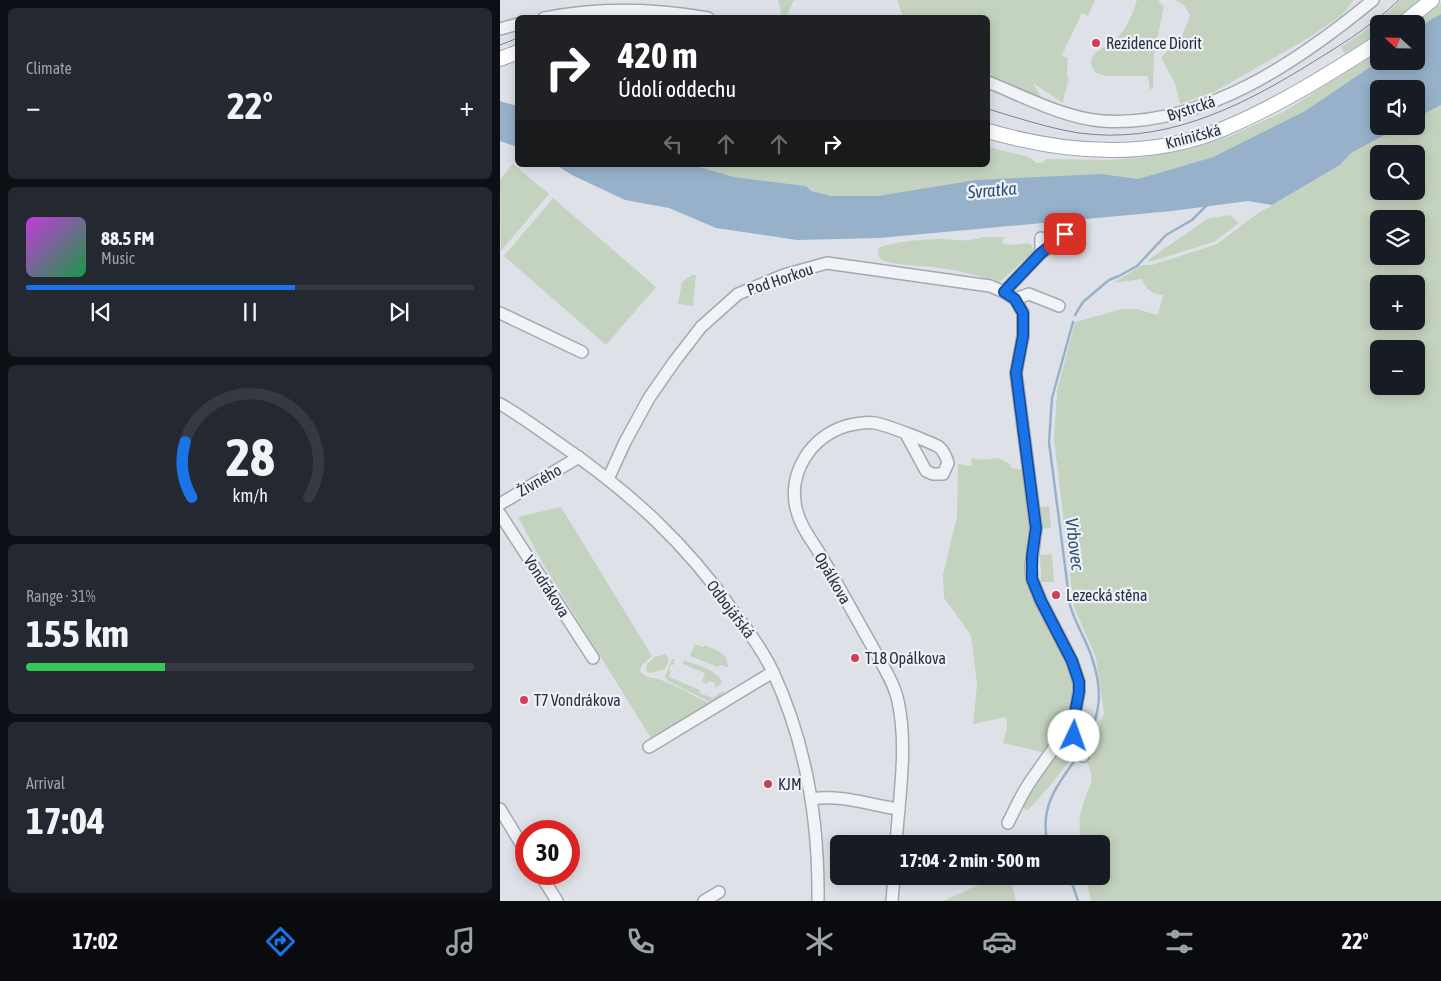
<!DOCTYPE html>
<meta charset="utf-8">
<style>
:root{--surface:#171b24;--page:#242831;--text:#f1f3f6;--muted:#9ea1a6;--line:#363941;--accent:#1a73e8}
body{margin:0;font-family:"Asap Condensed",sans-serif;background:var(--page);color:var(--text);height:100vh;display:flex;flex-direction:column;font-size:19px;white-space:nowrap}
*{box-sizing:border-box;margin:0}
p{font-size:16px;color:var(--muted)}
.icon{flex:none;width:28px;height:28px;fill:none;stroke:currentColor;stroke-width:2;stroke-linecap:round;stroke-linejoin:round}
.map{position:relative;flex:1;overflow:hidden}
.side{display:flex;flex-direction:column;gap:8px;padding:8px;background:#0d0f14;width:500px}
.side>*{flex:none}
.banner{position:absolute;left:15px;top:15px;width:475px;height:152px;border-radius:8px;box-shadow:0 2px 12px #0003;background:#202124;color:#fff;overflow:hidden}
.needle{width:32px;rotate:292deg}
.controls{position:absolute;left:870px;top:15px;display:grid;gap:10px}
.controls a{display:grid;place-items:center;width:55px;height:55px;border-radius:8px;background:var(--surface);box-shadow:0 2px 12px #0003;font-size:25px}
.speed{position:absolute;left:15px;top:820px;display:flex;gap:10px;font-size:25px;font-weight:700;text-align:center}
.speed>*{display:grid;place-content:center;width:65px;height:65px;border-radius:50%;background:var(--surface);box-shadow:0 2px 12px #0003;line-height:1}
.speed .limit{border:8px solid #d22;background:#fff;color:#111}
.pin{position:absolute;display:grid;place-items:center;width:42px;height:42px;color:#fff;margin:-21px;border-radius:10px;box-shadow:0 2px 8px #0006}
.me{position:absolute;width:55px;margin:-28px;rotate:3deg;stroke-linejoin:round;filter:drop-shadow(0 0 4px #0008)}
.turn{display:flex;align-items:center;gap:18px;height:105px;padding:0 20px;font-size:22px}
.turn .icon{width:65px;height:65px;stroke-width:2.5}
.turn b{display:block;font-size:35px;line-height:42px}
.lanes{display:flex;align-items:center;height:48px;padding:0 20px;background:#0003;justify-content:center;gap:25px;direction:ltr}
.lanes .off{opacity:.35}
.big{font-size:38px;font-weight:700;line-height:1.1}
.side .widget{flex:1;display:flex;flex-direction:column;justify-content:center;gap:8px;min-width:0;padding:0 18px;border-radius:8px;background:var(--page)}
.side .dial{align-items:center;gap:0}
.dial svg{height:130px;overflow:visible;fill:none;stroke:var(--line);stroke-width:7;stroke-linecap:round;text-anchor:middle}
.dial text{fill:var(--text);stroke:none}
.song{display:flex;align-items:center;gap:15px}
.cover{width:60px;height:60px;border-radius:8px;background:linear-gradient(135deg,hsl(290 70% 55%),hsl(140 70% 35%))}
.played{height:5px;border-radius:2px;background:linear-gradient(90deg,var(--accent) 60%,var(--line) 60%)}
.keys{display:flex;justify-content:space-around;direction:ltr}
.heat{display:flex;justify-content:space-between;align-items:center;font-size:28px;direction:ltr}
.charge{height:8px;border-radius:4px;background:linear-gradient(90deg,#34c759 31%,var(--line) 0)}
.trip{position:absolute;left:330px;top:835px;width:280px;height:50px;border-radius:8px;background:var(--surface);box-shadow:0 2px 12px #0003;font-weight:700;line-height:50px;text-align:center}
.tab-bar{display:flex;height:80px;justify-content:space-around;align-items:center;background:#090b0e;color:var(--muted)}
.tab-bar .icon{width:35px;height:35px}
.tab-bar .selected{color:var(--accent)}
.tab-bar b{font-size:22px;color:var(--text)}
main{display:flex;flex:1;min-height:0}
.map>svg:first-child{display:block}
</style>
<main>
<section class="side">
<div class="widget"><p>Climate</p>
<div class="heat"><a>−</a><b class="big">22°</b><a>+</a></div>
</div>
<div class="widget">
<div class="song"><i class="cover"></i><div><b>88.5 FM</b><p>Music</p></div></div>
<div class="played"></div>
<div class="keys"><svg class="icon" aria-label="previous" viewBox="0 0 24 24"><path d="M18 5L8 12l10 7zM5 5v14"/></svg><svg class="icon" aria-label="pause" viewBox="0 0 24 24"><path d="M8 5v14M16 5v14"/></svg><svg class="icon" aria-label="next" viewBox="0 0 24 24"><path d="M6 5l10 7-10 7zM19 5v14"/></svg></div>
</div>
<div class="widget dial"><svg viewBox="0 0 100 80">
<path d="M14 69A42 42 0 1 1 86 69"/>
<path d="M14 69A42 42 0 0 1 10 35" stroke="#1a73e8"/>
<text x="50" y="56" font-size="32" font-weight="700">28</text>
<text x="50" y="72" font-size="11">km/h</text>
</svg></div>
<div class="widget"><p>Range · 31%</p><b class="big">155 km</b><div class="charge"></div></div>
<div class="widget"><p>Arrival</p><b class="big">17:04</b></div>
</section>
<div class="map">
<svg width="941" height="901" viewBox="0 0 941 901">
<rect width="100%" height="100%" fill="#dee2e8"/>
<!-- green -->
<g fill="#c4d3bf" fill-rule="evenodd">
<polygon points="278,0 294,0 286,17 282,17"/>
<polygon points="397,0 595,0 588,16 582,13 562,55 568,58 567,74 569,82 566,85 567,88 564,96 563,103 533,83 542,99 488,75 488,18 403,17"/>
<path d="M637,0H659L658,2L664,6L654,54L653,89H650L648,76H607L596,73C592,69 590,64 592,58C595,50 607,47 614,41C626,30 632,16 637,0Z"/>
<polygon points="675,0 854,0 842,15 807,39 714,92 680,104 675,83 661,58 683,34 690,16 684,5"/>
<polygon points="901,0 919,0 890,24 879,24 879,32 845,54 841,47 876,23"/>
<polygon points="941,3 941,14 930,20 916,31 916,24"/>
<path d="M879,52V61L805,111L713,157L638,179L602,174L378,196C356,196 324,201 306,186L234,177L193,165H488V147L529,157L537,163H542L546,159L612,160L637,158L686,150L728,137L783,112Z"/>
<path d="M941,105V901H591L585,876H601V844H581C580,833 578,818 582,808C589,782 598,784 584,756L598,732L604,713L596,658L574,607L554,439L557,391L575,322L622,309H636L658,315L663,295C652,294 646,290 642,279L613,283L642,265H652L717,244L754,216L840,165L851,153L902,126H916V118ZM879,154H916V191H879ZM879,219H916V256H879ZM879,284H916V321H879ZM879,349H916V386H879Z"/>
<polygon points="13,164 49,194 1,251 0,179"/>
<polygon points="53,198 156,287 106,345 4,256"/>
<polygon points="730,215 739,223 714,242 649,262 648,260 707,219"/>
<path d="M482,237H505L501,242C510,248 520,242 531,244L534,251L500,282C480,277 460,270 439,268C427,266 391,265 382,260C378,257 378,253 378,249C386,242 427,239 439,239C452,239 469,243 482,237Z"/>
<polygon points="192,275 196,275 193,306 178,304 182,282"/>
<polygon points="471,458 480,460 499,458 510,464 511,468 524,470 531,532 528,554 573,673 575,693 571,712 546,753 503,743 507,728 506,717 473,724 477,685 471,635 444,598 443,575 457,516 458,464 472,466"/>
<polygon points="549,506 551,528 540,529 538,508"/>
<path d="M61,507L152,656L142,665L140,671C145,679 153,677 161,680C177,685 193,696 209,703L151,738L46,569L18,517Z"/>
<polygon points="552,554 554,582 541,582 540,555"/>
<polygon points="195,644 203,647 205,645 220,652 226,657 228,667 221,665 218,667 190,656"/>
<polygon points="166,654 169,660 165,669 151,673 146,671 147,664 154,657"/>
<polygon points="172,659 175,659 173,662 175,663 174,665 171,664 169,670 171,671 169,677 200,690 199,693 213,698 223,691 223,694 210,702 168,681 165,676"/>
<path d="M184,660C196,665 219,670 222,683L216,687H214L215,683L208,681L207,684L202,682L205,673L183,664Z"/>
<polygon points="562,742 571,749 570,751 574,755 549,787 528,810 519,806"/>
<polygon points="493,876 510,876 516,901 443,901 493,879"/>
</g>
<!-- water -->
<g fill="#97b1ca">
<polygon points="941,14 941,105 916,118 916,89 879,89 879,126 902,126 851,153 840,165 772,205 748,201 672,211 379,238 297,240 216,228 169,208 125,200 72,175 56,165 193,165 234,177 306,186 312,191 331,196 378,196 476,180 602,174 638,179 713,157 805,111 879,61 916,61 916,31 930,20"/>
<polygon points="0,101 17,106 17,147 0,141"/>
</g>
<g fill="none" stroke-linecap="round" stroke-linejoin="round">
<!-- stream -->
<g stroke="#97b1ca" stroke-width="2.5">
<polyline points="575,315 583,302 609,280 619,276 637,266 666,235 692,220 708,204"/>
<path d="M573,322L552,398L549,442L570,605C575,623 585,638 591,655C604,692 601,714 583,748"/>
<path d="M548,844C538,807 559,782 579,755"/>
<polyline points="567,876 573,886 578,901"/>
</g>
<defs>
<g id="minor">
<path d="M44,18C99,7 153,8 208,18"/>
<polyline points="0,29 18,24"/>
<path d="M488,82C523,96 564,118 602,121C702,128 799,61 873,0"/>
<polyline points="541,253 541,238"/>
<polyline points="504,292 541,253 577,225"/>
<polyline points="515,299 529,294 559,306"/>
<polyline points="0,313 82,352"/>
<path d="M0,404C20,415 38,429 57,442C130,492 185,542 236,615C250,633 263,651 273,672C306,743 319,823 318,901"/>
<polyline points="108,479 125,442 149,398 174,362 201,327 238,294 284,275 327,263 490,286 504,292 515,299 523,313 523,336 516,373 536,528 531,566 532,579 541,601 572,661 579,682 579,692 575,713 571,721 574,736 583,756"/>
<polyline points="0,504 79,457"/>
<polyline points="0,514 93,658"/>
<polyline points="149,747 273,672"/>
<path d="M312,799C341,794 370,805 399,809"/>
<polyline points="0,809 26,852"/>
<path d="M508,823C515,809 521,795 530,782C544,761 559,743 571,721"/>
<path d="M396,844C399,797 408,747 398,701C394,682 381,663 372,646C355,616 338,585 320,554C311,539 300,526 296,508C288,472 311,437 346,426C355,424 365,421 375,423C386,425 431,442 439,447C444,451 446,456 448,463L443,474H433L426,471L406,434"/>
<polyline points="40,874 57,901"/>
<polyline points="204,901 219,892"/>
<polyline points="392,901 394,876"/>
</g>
<g id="major">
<polyline points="902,24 932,0"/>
<polyline points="0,59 18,52"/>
<path d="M488,131C564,153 648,160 723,129C778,106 829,74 879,42"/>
</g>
</defs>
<!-- minor casing -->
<use href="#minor" stroke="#a3a9b2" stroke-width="14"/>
<!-- major casing -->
<use href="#major" stroke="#9da7b5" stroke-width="16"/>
<!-- minor -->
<use href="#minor" stroke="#f1f3f6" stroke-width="11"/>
<!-- major -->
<use href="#major" stroke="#fff" stroke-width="14"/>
<!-- tram -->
<g stroke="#778293" stroke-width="1">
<polyline points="0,45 18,38"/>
<path d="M488,109C518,118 548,128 579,133C661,144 732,111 800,70C834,49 870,28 899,0"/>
</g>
</g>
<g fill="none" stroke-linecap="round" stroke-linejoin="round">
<defs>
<polyline id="route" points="565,234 541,253 504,292 515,299 523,313 523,336 516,373 536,528 532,556 532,579 541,601 572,661 579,682 579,692 575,713 571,721 574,736"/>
</defs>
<!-- route casing -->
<use href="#route" stroke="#114b97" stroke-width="12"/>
<!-- route -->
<use href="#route" stroke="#1a73e8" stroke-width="9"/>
</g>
<!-- markers -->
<g fill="#d43d56" stroke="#eef1f6" stroke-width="2">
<circle cx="596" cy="43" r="5"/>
<circle cx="556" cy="595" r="5"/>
<circle cx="355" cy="658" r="5"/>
<circle cx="24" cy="700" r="5"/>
<circle cx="268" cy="784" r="5"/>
</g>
<g text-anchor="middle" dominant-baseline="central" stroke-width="4.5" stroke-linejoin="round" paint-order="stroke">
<!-- poi labels -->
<g font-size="16" fill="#273040" stroke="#eef1f6" text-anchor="start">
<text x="606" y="43">Rezidence Diorit</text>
<text x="566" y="595">Lezecká stěna</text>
<text x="365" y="658">T18 Opálkova</text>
<text x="34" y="700">T7 Vondrákova</text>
<text x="278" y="784">KJM</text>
</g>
<!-- street labels -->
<g font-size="16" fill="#273040" stroke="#eef1f6">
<text transform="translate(691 108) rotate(-18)">Bystrcká</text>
<text transform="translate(693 136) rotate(-15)">Kníničská</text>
<text transform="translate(280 279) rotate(-19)">Pod Horkou</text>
<text transform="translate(39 480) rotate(-30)">Živného</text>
<text transform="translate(333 578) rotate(60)">Opálkova</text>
<text transform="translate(47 586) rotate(57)">Vondrákova</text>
<text transform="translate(231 609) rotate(53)">Odbojářská</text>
</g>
<!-- water labels -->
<g font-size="18" font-style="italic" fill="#2f5075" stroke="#eef1f6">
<text transform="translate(492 190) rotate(-5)">Svratka</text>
<text transform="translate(575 544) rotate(83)">Vrbovec</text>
</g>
</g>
</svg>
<div class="controls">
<a><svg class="needle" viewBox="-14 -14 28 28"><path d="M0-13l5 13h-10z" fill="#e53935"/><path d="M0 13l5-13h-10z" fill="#9ea1a6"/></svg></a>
<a><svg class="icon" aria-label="sound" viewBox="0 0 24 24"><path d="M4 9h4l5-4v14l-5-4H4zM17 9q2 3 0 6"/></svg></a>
<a><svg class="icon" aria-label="search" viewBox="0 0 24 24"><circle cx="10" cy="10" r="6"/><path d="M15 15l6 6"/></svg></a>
<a><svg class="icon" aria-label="layers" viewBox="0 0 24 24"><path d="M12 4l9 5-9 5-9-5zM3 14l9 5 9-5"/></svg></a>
<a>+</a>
<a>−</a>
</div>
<div class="speed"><div class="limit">30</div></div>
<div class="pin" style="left:565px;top:234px;background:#d93025"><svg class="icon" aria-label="arrive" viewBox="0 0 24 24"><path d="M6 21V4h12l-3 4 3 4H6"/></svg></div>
<svg class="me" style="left:574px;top:736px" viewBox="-20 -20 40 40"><circle r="19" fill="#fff"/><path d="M0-13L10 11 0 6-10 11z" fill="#1a73e8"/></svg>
<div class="trip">17:04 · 2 min · 500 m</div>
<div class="banner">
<div class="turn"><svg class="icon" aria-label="right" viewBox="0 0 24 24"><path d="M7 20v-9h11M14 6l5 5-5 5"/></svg><div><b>420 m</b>Údolí oddechu</div></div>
<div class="lanes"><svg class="icon off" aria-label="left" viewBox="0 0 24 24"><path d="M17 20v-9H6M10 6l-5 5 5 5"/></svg><svg class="icon off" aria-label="ahead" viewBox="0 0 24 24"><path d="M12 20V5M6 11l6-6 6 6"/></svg><svg class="icon off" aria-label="ahead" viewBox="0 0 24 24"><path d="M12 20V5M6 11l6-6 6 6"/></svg><svg class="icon" aria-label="right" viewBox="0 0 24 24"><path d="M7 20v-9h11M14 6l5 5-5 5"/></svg></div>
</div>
</div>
</main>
<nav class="tab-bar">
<b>17:02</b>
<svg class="icon selected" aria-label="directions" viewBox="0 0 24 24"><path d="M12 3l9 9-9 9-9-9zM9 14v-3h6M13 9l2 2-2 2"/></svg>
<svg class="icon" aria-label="music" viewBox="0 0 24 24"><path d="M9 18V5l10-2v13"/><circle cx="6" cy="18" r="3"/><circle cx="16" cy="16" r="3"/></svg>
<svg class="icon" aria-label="phone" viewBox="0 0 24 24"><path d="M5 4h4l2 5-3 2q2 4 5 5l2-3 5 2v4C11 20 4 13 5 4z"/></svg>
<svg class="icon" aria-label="climate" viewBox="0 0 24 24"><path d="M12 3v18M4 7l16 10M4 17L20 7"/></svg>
<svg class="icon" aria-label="car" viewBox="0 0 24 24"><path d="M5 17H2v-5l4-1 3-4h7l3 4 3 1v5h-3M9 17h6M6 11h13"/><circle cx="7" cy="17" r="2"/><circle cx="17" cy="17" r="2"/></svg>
<svg class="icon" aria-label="filters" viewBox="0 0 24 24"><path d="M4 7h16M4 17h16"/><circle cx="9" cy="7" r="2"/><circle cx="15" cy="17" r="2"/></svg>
<b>22°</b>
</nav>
